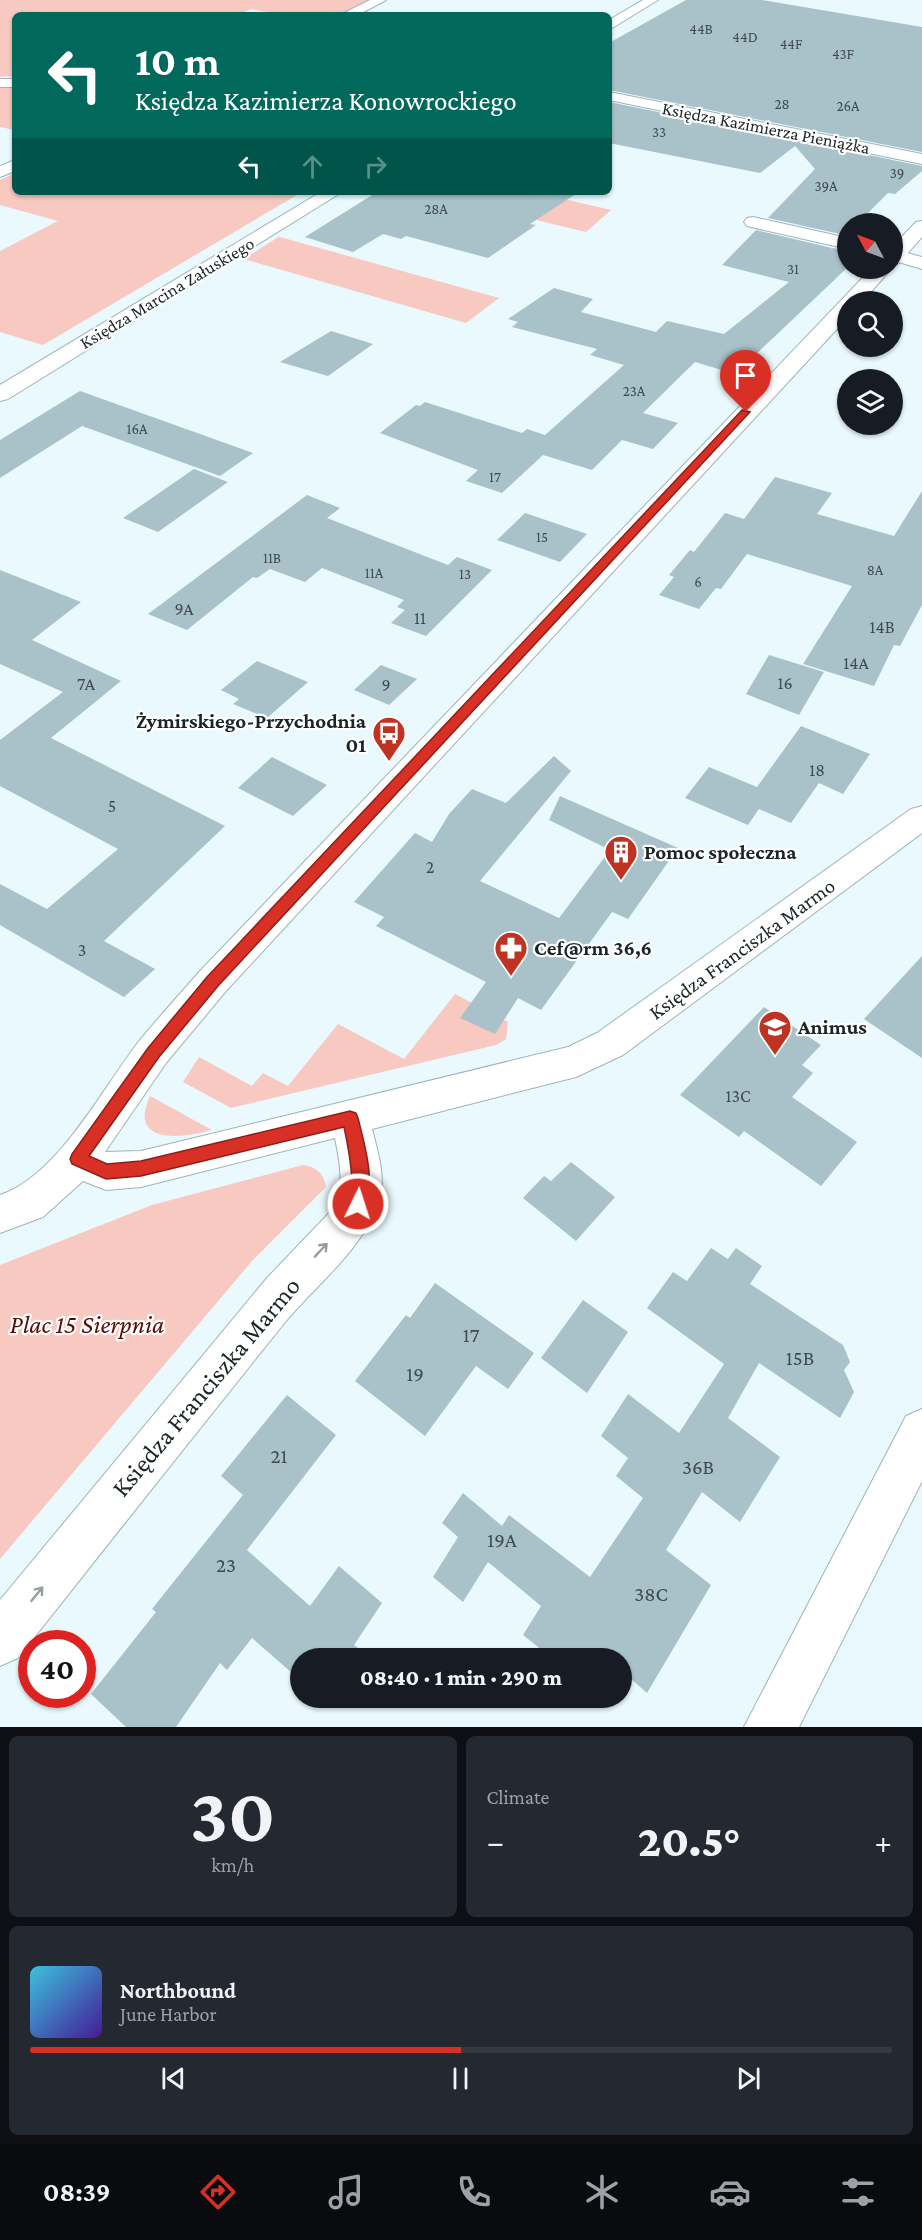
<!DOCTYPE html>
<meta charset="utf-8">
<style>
:root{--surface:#171b24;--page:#242831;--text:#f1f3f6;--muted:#9ea1a6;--line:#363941;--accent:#d93025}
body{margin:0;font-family:"Crimson Pro",serif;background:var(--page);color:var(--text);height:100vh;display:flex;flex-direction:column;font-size:22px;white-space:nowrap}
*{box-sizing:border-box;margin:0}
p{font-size:20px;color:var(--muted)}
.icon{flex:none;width:33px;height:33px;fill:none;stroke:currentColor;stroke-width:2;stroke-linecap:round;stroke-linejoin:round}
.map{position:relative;height:1727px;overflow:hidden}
.side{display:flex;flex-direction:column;gap:9px;padding:9px;background:#0d0f14;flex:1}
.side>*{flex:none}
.top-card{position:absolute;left:12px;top:12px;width:600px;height:183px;border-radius:9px;box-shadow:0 2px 4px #0004;background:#00695c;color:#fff;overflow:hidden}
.needle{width:39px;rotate:311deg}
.tools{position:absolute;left:837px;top:213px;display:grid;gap:12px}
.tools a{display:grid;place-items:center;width:66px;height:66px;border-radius:50%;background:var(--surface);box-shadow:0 2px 4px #0004;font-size:30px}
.speed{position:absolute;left:18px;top:1630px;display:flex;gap:12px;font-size:30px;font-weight:700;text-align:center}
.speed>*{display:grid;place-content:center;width:78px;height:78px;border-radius:50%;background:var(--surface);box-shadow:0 2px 4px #0004;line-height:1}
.speed .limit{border:9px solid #d22;background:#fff;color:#111}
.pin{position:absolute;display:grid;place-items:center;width:51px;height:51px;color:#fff;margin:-62px -26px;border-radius:50% 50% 50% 0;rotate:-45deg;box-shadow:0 0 6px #0007}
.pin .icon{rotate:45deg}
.me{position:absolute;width:66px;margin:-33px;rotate:4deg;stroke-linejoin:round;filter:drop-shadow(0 0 4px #0008)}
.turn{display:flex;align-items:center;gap:21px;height:126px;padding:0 24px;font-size:27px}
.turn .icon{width:78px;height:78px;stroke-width:2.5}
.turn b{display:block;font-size:42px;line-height:51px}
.lanes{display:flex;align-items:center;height:57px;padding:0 24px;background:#0003;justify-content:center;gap:30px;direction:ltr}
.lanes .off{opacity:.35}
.big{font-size:45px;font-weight:800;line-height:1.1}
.side .widget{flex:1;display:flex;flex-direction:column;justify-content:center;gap:9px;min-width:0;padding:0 21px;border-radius:9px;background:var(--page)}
.side .dial{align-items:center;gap:0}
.dial b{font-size:78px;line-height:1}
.song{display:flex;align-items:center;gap:18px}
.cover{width:72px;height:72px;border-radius:9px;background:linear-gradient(135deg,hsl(190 70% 55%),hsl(260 70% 35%))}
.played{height:6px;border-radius:3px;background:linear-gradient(90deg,var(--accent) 50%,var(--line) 50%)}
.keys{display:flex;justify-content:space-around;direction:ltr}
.heat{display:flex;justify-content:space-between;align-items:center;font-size:33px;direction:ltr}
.side .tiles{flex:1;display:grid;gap:9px;grid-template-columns:1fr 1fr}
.widget:last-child{grid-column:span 2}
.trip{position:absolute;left:290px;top:1648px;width:342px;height:60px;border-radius:30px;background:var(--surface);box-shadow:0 2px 4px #0004;font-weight:800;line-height:60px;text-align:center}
.tabs{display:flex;height:96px;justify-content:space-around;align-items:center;background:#090b0e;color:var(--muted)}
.tabs .icon{width:42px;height:42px}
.tabs .on{color:var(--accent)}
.tabs b{font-size:27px;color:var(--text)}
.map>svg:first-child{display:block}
</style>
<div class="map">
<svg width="922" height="1727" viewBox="0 0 922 1727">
<rect width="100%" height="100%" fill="#e9f9fd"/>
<!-- green -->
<g fill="#f8c9c0">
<polygon points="0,0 374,0 341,15 285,15 251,9 237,15 15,15 15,76 0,77"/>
<polygon points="0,85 15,85 15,130 0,127"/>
<polygon points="15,173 15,192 302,192 43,345 0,332 0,251 58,221 0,205 0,180"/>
<polygon points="420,192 534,192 611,210 586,232"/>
<polygon points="280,236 280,237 499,298 466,323 244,259"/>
<polygon points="455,994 508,1022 506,1039 496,1045 231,1108 183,1082 199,1057 252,1086 263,1073 288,1086 338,1024 404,1059"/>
<path d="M150,1096L212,1130C184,1138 127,1146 150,1096Z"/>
<path d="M303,1165C316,1167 324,1173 326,1187L252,1261L0,1559V1265L152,1205Z"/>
</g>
<!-- building -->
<g fill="#a9c2c9">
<polygon points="686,0 762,0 922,27 922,152 609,90 609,43"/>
<polygon points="609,102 922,166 922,171 895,194 888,193 857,224 848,224 845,235 768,218 815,169 795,146 760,173 609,143"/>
<polygon points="377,192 579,192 530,224 536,225 488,258 406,236 401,239 383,234 353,252 305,237"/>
<polygon points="756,230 832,248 830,250 833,248 848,251 848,267 735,374 695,362 643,413 678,423 653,449 622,440 592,470 543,455 502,493 466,481 478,470 380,433 416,405 420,406 425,402 522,433 527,429 545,435 624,365 590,355 597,349 512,327 518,322 508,319 554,288 593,299 581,312 656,332 667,321 724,334 789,282 722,265"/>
<polygon points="331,331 373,344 328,376 280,362"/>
<polygon points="80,391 253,453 220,476 82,426 0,478 0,440"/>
<polygon points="194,469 228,482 158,532 123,518"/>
<polygon points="775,477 832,493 817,514 894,536 922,491 922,605 900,646 894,645 874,686 803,664 852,586 747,554 721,589 716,588 699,609 659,595 674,577 669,575 690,550 694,552 725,513 744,519"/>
<polygon points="307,495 340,508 327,518 448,565 457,557 492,570 426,636 391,623 405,610 397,607 404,600 322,568 305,582 270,569 257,578 253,577 187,630 148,614"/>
<polygon points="525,513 587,534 560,562 497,540"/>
<polygon points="0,570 81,602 32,640 121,681 51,738 225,826 104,941 155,969 124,997 0,925 0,884 47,909 118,849 0,786 0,740 63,692 0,664"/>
<polygon points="769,655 824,672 799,715 746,694"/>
<polygon points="257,661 308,682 267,718 233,704 239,699 221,690"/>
<polygon points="381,665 417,679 389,705 354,690"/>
<polygon points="801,726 870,754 843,794 819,783 791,823 759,809 748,825 685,798 709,767 757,787"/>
<polygon points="554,756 571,771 480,881 559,918 610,850 549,820 560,796 678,848 628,919 612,912 541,1010 518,998 495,1034 460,1018 486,982 376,926 384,917 354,902 415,833 432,842 449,814 472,789 506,803"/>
<polygon points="272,757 327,785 293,816 238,788"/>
<polygon points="922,956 922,1058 864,1019"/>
<polygon points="764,1007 821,1045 802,1065 813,1073 792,1097 857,1142 821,1186 744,1131 739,1137 680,1095"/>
<polygon points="571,1162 615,1197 576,1241 523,1198 544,1176 551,1181"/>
<polygon points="711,1248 728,1259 736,1248 762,1266 750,1284 843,1345 850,1362 844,1370 854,1392 840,1418 759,1363 728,1418 780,1457 740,1522 702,1492 666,1550 711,1585 647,1693 621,1670 621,1659 553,1659 523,1635 541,1606 488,1562 463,1602 433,1577 458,1537 442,1523 463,1493 502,1526 509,1515 590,1577 643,1498 616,1476 628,1458 601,1436 628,1394 679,1433 724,1364 647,1308 673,1272 687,1281"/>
<polygon points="435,1283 534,1353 508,1389 476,1366 425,1436 355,1381 406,1315 410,1318"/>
<polygon points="583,1300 628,1332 587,1393 541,1358"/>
<polygon points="287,1395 336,1435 247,1550 310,1606 339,1566 382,1603 354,1645 362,1651 356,1659 300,1659 300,1680 252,1638 227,1670 220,1663 176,1727 126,1727 91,1694 156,1612 152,1609 243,1495 221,1476"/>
</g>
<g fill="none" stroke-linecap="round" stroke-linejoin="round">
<defs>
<g id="street">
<polygon points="370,0 386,0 358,15 340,15"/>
<rect x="0" y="79" width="15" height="8"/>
<polygon points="609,92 922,154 922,164 609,100"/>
<polygon points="15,160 15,171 0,177 0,166"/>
<polygon points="753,217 848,238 848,249 747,226 744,222 747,218"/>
<polygon points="892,249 922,257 922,269 892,260"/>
<polygon points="922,1409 922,1481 799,1727 744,1727 906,1416"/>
</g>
<g id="secondary">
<polygon points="643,0 658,0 609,30 609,20"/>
<polygon points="321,192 342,192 8,399 0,401 0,385"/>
<polygon points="922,221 922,237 899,263 892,265 892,247 916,222"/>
<path d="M872,268H892L862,302H848V317L226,991L166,1063L105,1152L141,1151L568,1047L597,1033L911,809L922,806V833L623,1055L576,1077L372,1129C378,1152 387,1181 378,1204C361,1251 317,1284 286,1321C196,1433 107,1545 18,1658L0,1666V1600L267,1278L331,1211C346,1189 340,1163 335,1138L141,1187L106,1190L83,1181L43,1217L0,1233V1195C59,1175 103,1087 140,1040C159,1017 180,994 200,971Z"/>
</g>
</defs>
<!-- street casing -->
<use href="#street" stroke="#9cb4bc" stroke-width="2"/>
<!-- secondary casing -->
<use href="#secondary" stroke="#9cb4bc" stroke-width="2"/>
<!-- street -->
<use href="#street" fill="#fff" fill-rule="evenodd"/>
<!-- secondary -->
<use href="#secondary" fill="#fff" fill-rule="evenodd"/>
</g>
<!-- one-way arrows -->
<defs><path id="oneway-shaft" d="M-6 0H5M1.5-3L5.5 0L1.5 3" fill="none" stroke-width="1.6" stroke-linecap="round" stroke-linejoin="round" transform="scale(1.5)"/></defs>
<g stroke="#989d9e">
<use href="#oneway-shaft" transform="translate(321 1250) rotate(-47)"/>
<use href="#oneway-shaft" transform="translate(37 1594) rotate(-51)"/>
</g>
<!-- route -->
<path fill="#d93025" stroke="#8d1f18" stroke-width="1.5" d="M742,410L750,412L218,986L159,1057L89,1156L107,1164L141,1161L350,1111L356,1113L358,1118C365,1146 376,1182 364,1210L358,1212L352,1210C348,1201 352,1191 352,1181C351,1162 348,1145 344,1127L141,1176L106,1179L72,1164L70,1159L72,1154L148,1048L207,977Z"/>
<!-- icons -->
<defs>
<symbol id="bus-pin" viewBox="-11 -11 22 30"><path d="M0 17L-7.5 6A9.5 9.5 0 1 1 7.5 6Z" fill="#bf3322" stroke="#fff"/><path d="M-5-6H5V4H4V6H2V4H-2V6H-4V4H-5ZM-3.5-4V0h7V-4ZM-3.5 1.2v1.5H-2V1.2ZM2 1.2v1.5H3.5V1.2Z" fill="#fff"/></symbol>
<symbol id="building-pin" viewBox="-11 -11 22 30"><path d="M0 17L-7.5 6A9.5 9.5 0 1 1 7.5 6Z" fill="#bf3322" stroke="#fff"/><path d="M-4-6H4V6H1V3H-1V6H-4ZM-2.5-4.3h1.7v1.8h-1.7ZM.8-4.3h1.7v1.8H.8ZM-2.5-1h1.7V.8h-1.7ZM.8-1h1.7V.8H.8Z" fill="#fff"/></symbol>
<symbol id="pharmacy-pin" viewBox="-11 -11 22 30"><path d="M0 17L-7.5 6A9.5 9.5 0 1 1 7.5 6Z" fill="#bf3322" stroke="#fff"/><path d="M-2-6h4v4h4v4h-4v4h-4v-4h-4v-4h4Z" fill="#fff"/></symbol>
<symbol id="school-pin" viewBox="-11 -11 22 30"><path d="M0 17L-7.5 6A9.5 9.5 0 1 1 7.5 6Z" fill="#bf3322" stroke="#fff"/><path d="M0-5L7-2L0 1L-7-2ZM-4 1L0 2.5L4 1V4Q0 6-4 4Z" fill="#fff"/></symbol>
</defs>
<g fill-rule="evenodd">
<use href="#bus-pin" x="370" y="714" width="38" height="52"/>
<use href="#building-pin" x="602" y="833" width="38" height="52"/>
<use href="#pharmacy-pin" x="492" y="929" width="38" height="52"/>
<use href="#school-pin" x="756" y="1008" width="38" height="52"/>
</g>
<g text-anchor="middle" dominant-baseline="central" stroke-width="4.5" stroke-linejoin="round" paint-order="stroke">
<!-- far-number labels -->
<g font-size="15" fill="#3e4c50">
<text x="701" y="29">44B</text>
<text x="745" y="37">44D</text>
<text x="791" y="44">44F</text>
<text x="843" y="54">43F</text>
<text x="782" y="104">28</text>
<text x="848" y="106">26A</text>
<text x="659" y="132">33</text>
<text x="897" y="173">39</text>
<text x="826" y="186">39A</text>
<text x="436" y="209">28A</text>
<text x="793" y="269">31</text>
<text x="634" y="391">23A</text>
<text x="137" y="429">16A</text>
<text x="495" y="477">17</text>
<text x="542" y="537">15</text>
<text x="272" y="558">11B</text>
<text x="875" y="570">8A</text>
<text x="374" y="573">11A</text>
<text x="465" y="574">13</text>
<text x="698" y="582">6</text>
</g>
<!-- far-street labels -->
<g font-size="18" fill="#1b2527" stroke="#fff">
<text transform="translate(766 128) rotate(11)">Księdza Kazimierza Pieniążka</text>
<text transform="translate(167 293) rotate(-31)">Księdza Marcina Załuskiego</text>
</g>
<!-- number labels -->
<g font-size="18" fill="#3e4c50">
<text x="184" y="609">9A</text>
<text x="420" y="618">11</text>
<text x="882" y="627">14B</text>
<text x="856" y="663">14A</text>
<text x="785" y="683">16</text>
<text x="86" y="684">7A</text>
<text x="386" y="685">9</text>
<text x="817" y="770">18</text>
<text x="112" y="806">5</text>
<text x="430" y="867">2</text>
<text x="82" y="950">3</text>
<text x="738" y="1096">13C</text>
</g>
<!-- poi labels -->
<g font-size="21" font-weight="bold" fill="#1b2527" stroke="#fff" text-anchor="start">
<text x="366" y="721" text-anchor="end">Żymirskiego-Przychodnia<tspan x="366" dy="24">01</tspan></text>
<text x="644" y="852">Pomoc społeczna</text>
<text x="534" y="948">Cef@rm 36,6</text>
<text x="798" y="1027">Animus</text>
</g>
<!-- street labels -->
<g font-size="21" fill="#1b2527" stroke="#fff">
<text transform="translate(742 949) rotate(-36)">Księdza Franciszka Marmo</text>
</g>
<!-- near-number labels -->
<g font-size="21" fill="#3e4c50">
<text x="471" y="1335">17</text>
<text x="800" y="1358">15B</text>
<text x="415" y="1374">19</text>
<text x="279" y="1456">21</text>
<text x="698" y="1467">36B</text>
<text x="502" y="1540">19A</text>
<text x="226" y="1565">23</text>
<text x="651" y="1594">38C</text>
</g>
<!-- near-park labels -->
<g font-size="26" font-style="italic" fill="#590b05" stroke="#fff">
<text x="87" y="1324">Plac 15 Sierpnia</text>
</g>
<!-- near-street labels -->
<g font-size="26" fill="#1b2527" stroke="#fff">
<text transform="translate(206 1387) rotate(-50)">Księdza Franciszka Marmo</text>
</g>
</g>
</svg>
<div class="tools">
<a><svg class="needle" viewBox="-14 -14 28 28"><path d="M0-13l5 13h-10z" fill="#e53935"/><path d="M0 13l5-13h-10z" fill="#9ea1a6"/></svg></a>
<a><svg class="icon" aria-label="search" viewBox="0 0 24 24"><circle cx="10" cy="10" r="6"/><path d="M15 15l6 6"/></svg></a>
<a><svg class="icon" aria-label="layers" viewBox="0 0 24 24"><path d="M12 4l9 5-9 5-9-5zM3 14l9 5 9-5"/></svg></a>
</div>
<div class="speed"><div class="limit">40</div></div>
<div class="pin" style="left:746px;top:412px;background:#d93025"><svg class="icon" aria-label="arrive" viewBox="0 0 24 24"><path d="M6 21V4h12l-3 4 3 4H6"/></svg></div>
<svg class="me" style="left:358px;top:1204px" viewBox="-20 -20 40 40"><circle r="17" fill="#d93025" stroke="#fff" stroke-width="3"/><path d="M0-11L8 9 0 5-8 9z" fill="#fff"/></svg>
<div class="trip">08:40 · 1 min · 290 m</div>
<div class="top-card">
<div class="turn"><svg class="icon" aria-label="left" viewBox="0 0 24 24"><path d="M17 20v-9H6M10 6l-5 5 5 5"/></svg><div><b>10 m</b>Księdza Kazimierza Konowrockiego</div></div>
<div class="lanes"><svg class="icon" aria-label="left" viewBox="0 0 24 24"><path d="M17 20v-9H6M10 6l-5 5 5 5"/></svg><svg class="icon off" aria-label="ahead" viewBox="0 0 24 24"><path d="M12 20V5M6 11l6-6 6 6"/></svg><svg class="icon off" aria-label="right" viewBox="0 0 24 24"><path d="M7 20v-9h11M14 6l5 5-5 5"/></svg></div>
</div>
</div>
<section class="side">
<div class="tiles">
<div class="widget dial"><b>30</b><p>km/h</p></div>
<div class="widget"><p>Climate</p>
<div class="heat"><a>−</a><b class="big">20.5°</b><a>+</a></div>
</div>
<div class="widget">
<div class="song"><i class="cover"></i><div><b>Northbound</b><p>June Harbor</p></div></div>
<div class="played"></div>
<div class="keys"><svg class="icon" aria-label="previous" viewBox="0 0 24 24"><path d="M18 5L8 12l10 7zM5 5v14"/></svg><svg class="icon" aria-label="pause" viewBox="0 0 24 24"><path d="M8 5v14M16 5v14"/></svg><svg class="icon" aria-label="next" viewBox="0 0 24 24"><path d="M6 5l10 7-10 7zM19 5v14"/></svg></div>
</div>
</div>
</section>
<nav class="tabs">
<b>08:39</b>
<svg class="icon on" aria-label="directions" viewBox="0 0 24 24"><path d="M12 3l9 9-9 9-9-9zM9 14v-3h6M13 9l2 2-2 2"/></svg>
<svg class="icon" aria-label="music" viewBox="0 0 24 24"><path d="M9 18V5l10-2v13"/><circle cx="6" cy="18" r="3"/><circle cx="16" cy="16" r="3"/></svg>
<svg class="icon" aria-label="phone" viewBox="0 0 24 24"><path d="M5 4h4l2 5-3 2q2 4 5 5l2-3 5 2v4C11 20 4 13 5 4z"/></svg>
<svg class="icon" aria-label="climate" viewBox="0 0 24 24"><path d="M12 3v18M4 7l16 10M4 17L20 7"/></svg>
<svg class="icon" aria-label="car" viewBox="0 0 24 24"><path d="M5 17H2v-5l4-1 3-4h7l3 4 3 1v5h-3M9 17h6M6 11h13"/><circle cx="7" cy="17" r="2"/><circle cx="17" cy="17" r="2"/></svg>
<svg class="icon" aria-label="filters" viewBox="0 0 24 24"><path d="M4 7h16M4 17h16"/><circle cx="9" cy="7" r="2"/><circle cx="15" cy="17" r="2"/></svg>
</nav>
